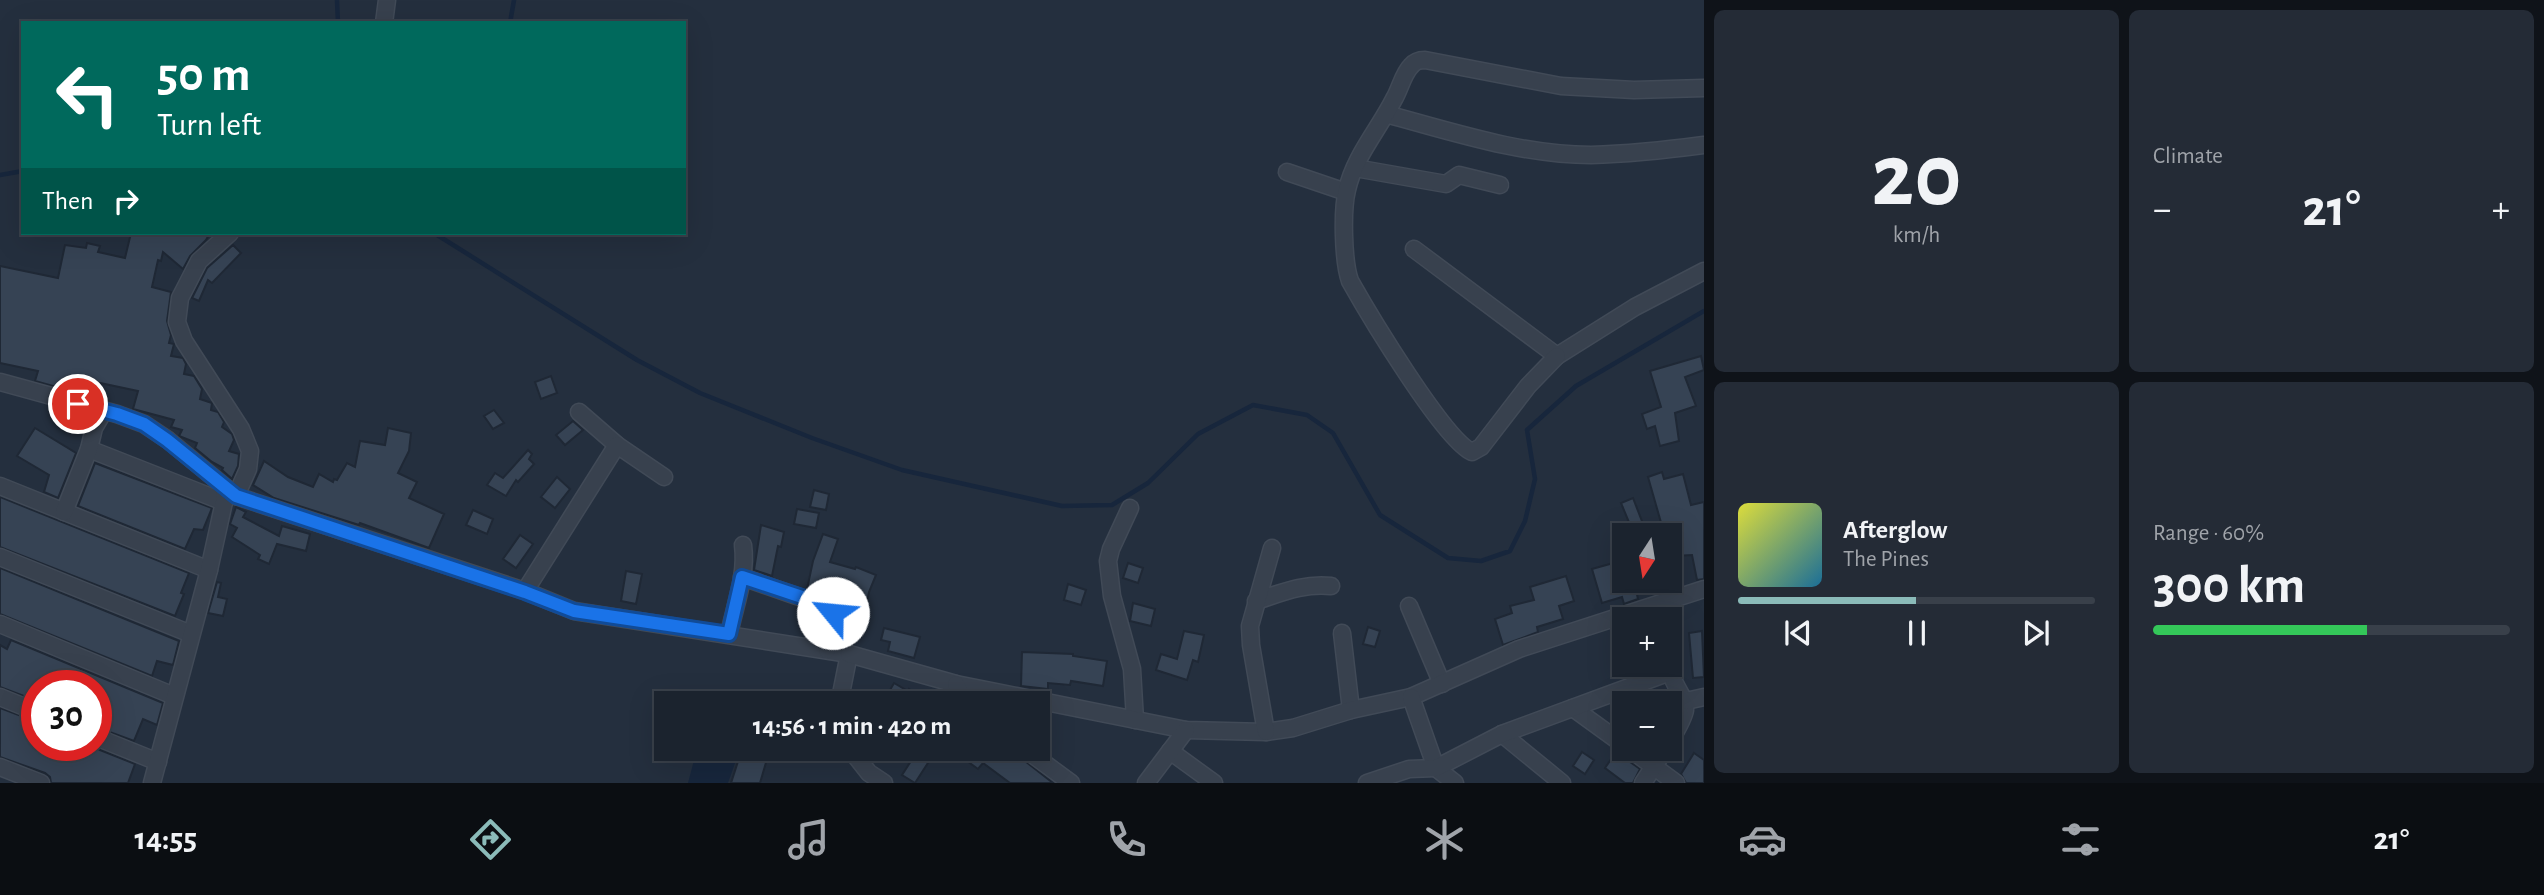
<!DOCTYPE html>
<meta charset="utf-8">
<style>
:root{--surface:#1b232e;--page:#242b36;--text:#f1f3f6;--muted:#a0a4aa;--line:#39404a;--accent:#8bbbb9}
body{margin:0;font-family:"Alegreya Sans",sans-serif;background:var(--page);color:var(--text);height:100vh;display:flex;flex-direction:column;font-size:26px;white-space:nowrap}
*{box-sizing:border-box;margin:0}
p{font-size:23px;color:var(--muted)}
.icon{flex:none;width:38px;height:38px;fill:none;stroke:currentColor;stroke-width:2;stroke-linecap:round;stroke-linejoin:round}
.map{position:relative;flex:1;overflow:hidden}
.sheet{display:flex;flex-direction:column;gap:10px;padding:10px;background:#0f1319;width:840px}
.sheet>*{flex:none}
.hud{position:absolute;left:21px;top:21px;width:665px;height:214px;border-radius:0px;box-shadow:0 7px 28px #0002,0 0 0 2px var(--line);background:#00695c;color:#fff;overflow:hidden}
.needle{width:46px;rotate:192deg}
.tools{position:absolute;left:1612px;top:523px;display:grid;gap:14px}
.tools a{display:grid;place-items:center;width:70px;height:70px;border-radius:0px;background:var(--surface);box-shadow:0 7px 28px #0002,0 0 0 2px var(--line);font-size:35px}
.speed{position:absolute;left:21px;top:670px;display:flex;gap:14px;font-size:35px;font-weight:700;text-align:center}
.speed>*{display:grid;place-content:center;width:91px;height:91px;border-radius:50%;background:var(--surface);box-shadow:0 7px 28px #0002,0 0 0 2px var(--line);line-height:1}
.speed .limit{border:10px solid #d22;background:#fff;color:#111}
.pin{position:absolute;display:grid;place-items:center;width:60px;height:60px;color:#fff;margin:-30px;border:4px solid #fff;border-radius:50%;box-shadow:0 2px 7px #0007}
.me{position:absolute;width:77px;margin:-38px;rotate:298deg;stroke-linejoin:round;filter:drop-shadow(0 0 5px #0008)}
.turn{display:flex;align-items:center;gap:24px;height:147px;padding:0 21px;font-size:32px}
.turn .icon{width:91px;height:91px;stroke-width:2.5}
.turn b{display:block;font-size:49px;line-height:60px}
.then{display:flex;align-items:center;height:66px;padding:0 21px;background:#0003;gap:14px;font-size:26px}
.big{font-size:52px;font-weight:700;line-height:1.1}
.sheet .tile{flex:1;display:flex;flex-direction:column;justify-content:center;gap:10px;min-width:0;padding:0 24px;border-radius:10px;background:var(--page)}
.sheet .dial{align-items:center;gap:0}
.dial b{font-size:91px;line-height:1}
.song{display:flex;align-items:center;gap:21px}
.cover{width:84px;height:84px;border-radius:10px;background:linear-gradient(135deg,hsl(60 70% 55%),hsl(200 70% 35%))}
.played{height:7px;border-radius:4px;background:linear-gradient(90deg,var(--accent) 50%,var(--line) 50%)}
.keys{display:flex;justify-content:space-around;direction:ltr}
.heat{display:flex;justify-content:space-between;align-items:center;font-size:38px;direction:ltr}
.charge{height:10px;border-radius:5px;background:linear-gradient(90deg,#34c759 60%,var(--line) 0)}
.sheet .tiles{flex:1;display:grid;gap:10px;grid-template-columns:repeat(2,1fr)}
.trip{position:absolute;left:654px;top:691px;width:396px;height:70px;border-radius:0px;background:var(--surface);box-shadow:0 7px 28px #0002,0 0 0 2px var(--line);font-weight:700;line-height:70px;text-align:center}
.tab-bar{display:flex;height:112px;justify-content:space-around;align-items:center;background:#0b0e12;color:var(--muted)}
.tab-bar .icon{width:49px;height:49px}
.tab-bar .on{color:var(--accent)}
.tab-bar b{font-size:32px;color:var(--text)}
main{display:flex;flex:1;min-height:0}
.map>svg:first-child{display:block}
</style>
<main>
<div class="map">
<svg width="1704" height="783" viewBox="0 0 1704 783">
<rect width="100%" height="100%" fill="#242f3e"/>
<!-- water -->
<polygon fill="#17263c" points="697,749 740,749 728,783 688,783"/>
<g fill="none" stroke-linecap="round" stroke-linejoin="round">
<!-- stream -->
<g stroke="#17263c" stroke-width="4.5">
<polyline points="337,0 338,23"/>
<polyline points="510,23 514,0"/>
<polyline points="0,175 23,171"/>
<polyline points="434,233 637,360 700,393 812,438 902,470 1062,506 1112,505 1148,483 1198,434 1253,405 1307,415 1333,433 1380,515 1448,558 1481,561 1510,551 1525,521 1535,479 1527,430 1576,386 1704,311"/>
</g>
</g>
<!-- building -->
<g fill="#364354" stroke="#1f2835" stroke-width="2">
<polygon points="131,233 210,233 206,240 190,256 183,269 163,252 161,261 158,260 152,287 171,292 167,321 171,335 169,343 174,344 171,356 183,358 186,364 184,374 194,376 202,389 200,399 212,403 211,410 218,412 224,422 222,427 232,434 234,440 229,451 239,454 238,466 232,479 222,470 223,468 212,462 195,448 197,443 179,436 182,430 171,427 174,420 133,409 138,391 100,383 96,398 35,381 38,371 0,363 0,266 58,278 65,245 86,248 87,243 100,246 98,252 125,258"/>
<polygon points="233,245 241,253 212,283 208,280 199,301 192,298 207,268"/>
<polygon points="1701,356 1704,370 1685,377 1696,406 1675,413 1679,441 1660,446 1655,426 1647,429 1642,414 1661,407 1650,371"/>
<polygon points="551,376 557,393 541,399 535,382"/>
<polygon points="494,410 504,423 493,429 484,416"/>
<polygon points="573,421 583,430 565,445 556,435"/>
<polygon points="35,428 76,453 58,498 44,492 49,475 17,456"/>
<polygon points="388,428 411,433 409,451 398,473 417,482 409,498 444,514 429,548 360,523 359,525 274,498 253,485 264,461 288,477 313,487 319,474 333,482 334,479 337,480 347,463 355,467 360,441 385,445"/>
<polygon points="528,450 532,454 529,459 534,464 518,482 516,480 506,496 487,485 495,473 503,478"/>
<polygon points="95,463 212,508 203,530 194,529 185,549 78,506"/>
<polygon points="1662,472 1664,479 1683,474 1691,505 1704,502 1704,579 1697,580 1692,555 1674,556 1672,524 1662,526 1648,477"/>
<polygon points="557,477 570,489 555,508 541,497"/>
<polygon points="814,490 829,494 826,510 810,507"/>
<polygon points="0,497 189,573 181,593 184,594 175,616 0,547"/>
<polygon points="1633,498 1645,529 1633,532 1621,503"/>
<polygon points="236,507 246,512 243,517 279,536 282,526 310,534 306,551 277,544 269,564 258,559 260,555 232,537 237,528 230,524"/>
<polygon points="797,509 819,513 816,528 794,524"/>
<polygon points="473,510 493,519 487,534 466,525"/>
<polygon points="761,525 784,532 781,547 778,546 772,576 754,570"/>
<polygon points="823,534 838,539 830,562 855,569 856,567 876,575 869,592 866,607 861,606 853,643 839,640 843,605 834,598 807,589 813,561"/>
<polygon points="520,535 533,544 516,568 503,559"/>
<polygon points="1624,560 1624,581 1634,581 1638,599 1624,604 1622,597 1602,603 1592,569"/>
<polygon points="1128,563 1143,568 1138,583 1123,578"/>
<polygon points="0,568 179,641 173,665 157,661 152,676 0,614"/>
<polygon points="626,571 642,574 636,604 621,601"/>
<polygon points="1566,576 1574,601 1559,606 1563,619 1537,627 1538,632 1503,645 1495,619 1512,613 1510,606 1534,600 1530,587"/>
<polygon points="217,582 221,583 218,597 227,599 223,616 208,613"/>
<polygon points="1068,584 1086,590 1081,605 1064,600"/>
<polygon points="1133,603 1155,609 1151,626 1130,621"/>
<polygon points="1368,627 1380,631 1375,647 1363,644"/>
<polygon points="884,628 920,637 914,658 888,651 890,642 881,640"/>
<polygon points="1184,631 1204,635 1198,662 1193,660 1187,680 1156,670 1161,654 1177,659"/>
<polygon points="1702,631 1704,677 1693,678 1689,633"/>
<polygon points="11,640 163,703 157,725 143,719 134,741 96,727 96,686 37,686 37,701 0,687 0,645 7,649"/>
<polygon points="1022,652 1073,654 1073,656 1107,661 1103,686 1071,681 1070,685 1048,683 1048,689 1021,686"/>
<polygon points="894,683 908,691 909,689 932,704 882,704"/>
<polygon points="0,708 37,722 37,746 90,746 135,764 128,783 51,783 50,777 45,773 0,757"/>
<polygon points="742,749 770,749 760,783 731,783"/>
<polygon points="890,749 937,749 915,783 902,775 911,761"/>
<polygon points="976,749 1004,749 1014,756 1016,754 1053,783 1010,783 983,763 978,769 967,761"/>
<polygon points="1582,752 1594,760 1585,774 1573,766"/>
<polygon points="1616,752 1640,769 1633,783 1625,783 1605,768"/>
<polygon points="1694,753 1704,760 1704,783 1686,783 1681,774"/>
</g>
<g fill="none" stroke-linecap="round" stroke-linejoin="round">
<defs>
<g id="street">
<polyline points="384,23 387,0"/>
<path d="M1386,114C1453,132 1522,155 1591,155C1629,154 1667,150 1704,145"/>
<polyline points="1355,168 1446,184 1459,175 1500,185"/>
<polyline points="1287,172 1346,192"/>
<polyline points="230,233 199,261 180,298 177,322 184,341 241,429 250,451 248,469 236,496"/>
<polyline points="1414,249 1557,356 1635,307 1704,271"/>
<path d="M1557,356L1528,386L1481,447L1472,452C1444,440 1368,313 1350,281C1343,261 1342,210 1347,190C1354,157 1379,129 1394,99C1400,89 1403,74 1411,66C1415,61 1419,60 1425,60L1561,86L1634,90L1704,88"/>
<polyline points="0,382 117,414 144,424 168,440 236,496 525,591 574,611 849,654 839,704"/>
<polyline points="579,412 617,445"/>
<polyline points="89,449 224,502"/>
<polyline points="0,486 209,570"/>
<polyline points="1130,508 1111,549 1108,561 1112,596 1132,669 1135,720"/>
<polyline points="64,512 89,449 94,428 104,411"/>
<polyline points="0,557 191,634"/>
<polyline points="742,577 831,608 833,613 827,650"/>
<polyline points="525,591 617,445 664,477"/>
<path d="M1256,601C1281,593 1304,583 1331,586"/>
<polyline points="1409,606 1442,684"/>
<polyline points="0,624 174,696"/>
<polyline points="1342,633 1351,710"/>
<path d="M729,634C735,605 747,575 743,545"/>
<polyline points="849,654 956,684 1186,730 1266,732 1293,728 1351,710 1411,697 1519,649 1704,589"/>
<path d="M1668,665C1680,708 1699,694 1670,741"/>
<polyline points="956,684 965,704"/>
<polyline points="0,697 37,712"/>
<polyline points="1411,697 1436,768 1455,783"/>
<polyline points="1686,701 1704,697"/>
<polyline points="1573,708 1624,745"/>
<polyline points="1266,732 1251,645 1250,626 1272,548"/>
<polyline points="1502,734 1562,783"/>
<polyline points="96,737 158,762"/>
<polyline points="850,749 869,773 884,783"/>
<polyline points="1025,749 1071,783"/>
<polyline points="1630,749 1676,783"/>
<polyline points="1170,751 1214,783"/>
<polyline points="0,767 41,783"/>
<polyline points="152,783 209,570 224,502 225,488"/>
<polyline points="1146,783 1186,730"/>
<polyline points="1367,783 1409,769 1436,768 1502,734 1670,672"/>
<polyline points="1643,783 1665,749"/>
</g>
</defs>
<!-- street casing -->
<use href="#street" stroke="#414a57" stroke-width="19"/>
<!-- street -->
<use href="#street" stroke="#38414e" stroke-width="16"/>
</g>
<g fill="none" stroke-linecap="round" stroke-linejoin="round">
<defs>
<polyline id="route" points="78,404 117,414 144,424 167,440 236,496 525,592 574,611 729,634 742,577 826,605 833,613"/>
</defs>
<!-- route casing -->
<use href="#route" stroke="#114b97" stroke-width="18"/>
<!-- route -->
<use href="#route" stroke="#1a73e8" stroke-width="12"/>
</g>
</svg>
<div class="tools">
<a><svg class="needle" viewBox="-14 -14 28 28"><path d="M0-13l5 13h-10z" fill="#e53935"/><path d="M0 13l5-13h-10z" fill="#a0a4aa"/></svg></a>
<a>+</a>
<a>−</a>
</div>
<div class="speed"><div class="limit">30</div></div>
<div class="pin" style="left:78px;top:404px;background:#d93025"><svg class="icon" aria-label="arrive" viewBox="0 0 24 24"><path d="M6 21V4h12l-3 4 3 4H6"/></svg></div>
<svg class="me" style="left:833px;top:613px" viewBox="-20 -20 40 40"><circle r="19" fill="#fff"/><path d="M0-13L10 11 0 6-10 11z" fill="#1a73e8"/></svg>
<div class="trip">14:56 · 1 min · 420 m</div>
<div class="hud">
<div class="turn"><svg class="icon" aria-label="left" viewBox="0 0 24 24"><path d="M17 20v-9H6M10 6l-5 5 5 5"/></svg><div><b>50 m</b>Turn left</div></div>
<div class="then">Then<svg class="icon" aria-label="right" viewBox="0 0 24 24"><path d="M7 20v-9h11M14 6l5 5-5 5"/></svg></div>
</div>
</div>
<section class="sheet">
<div class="tiles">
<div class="tile dial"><b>20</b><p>km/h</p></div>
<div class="tile"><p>Climate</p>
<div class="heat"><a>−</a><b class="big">21°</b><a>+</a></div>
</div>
<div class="tile">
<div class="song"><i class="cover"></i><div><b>Afterglow</b><p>The Pines</p></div></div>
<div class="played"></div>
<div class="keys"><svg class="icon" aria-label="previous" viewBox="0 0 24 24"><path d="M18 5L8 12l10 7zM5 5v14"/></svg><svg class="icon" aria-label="pause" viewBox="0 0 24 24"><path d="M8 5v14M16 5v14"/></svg><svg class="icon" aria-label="next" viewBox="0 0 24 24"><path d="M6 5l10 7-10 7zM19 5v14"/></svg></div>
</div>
<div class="tile"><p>Range · 60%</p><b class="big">300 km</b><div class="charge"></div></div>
</div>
</section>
</main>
<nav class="tab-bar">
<b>14:55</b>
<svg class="icon on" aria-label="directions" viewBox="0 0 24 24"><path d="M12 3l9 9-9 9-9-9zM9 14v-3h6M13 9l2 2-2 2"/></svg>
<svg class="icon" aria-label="music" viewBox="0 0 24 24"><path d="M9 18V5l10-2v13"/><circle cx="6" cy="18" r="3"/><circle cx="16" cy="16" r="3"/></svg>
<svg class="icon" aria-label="phone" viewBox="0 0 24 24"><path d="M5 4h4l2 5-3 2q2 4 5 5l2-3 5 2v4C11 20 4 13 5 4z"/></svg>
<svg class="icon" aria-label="climate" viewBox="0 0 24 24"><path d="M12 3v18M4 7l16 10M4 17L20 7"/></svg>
<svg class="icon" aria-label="car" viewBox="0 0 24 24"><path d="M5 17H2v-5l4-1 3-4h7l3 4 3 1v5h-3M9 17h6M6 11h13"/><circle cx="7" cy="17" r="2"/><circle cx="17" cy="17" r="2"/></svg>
<svg class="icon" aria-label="filters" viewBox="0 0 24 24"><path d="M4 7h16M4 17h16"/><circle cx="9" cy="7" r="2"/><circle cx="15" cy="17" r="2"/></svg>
<b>21°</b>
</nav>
